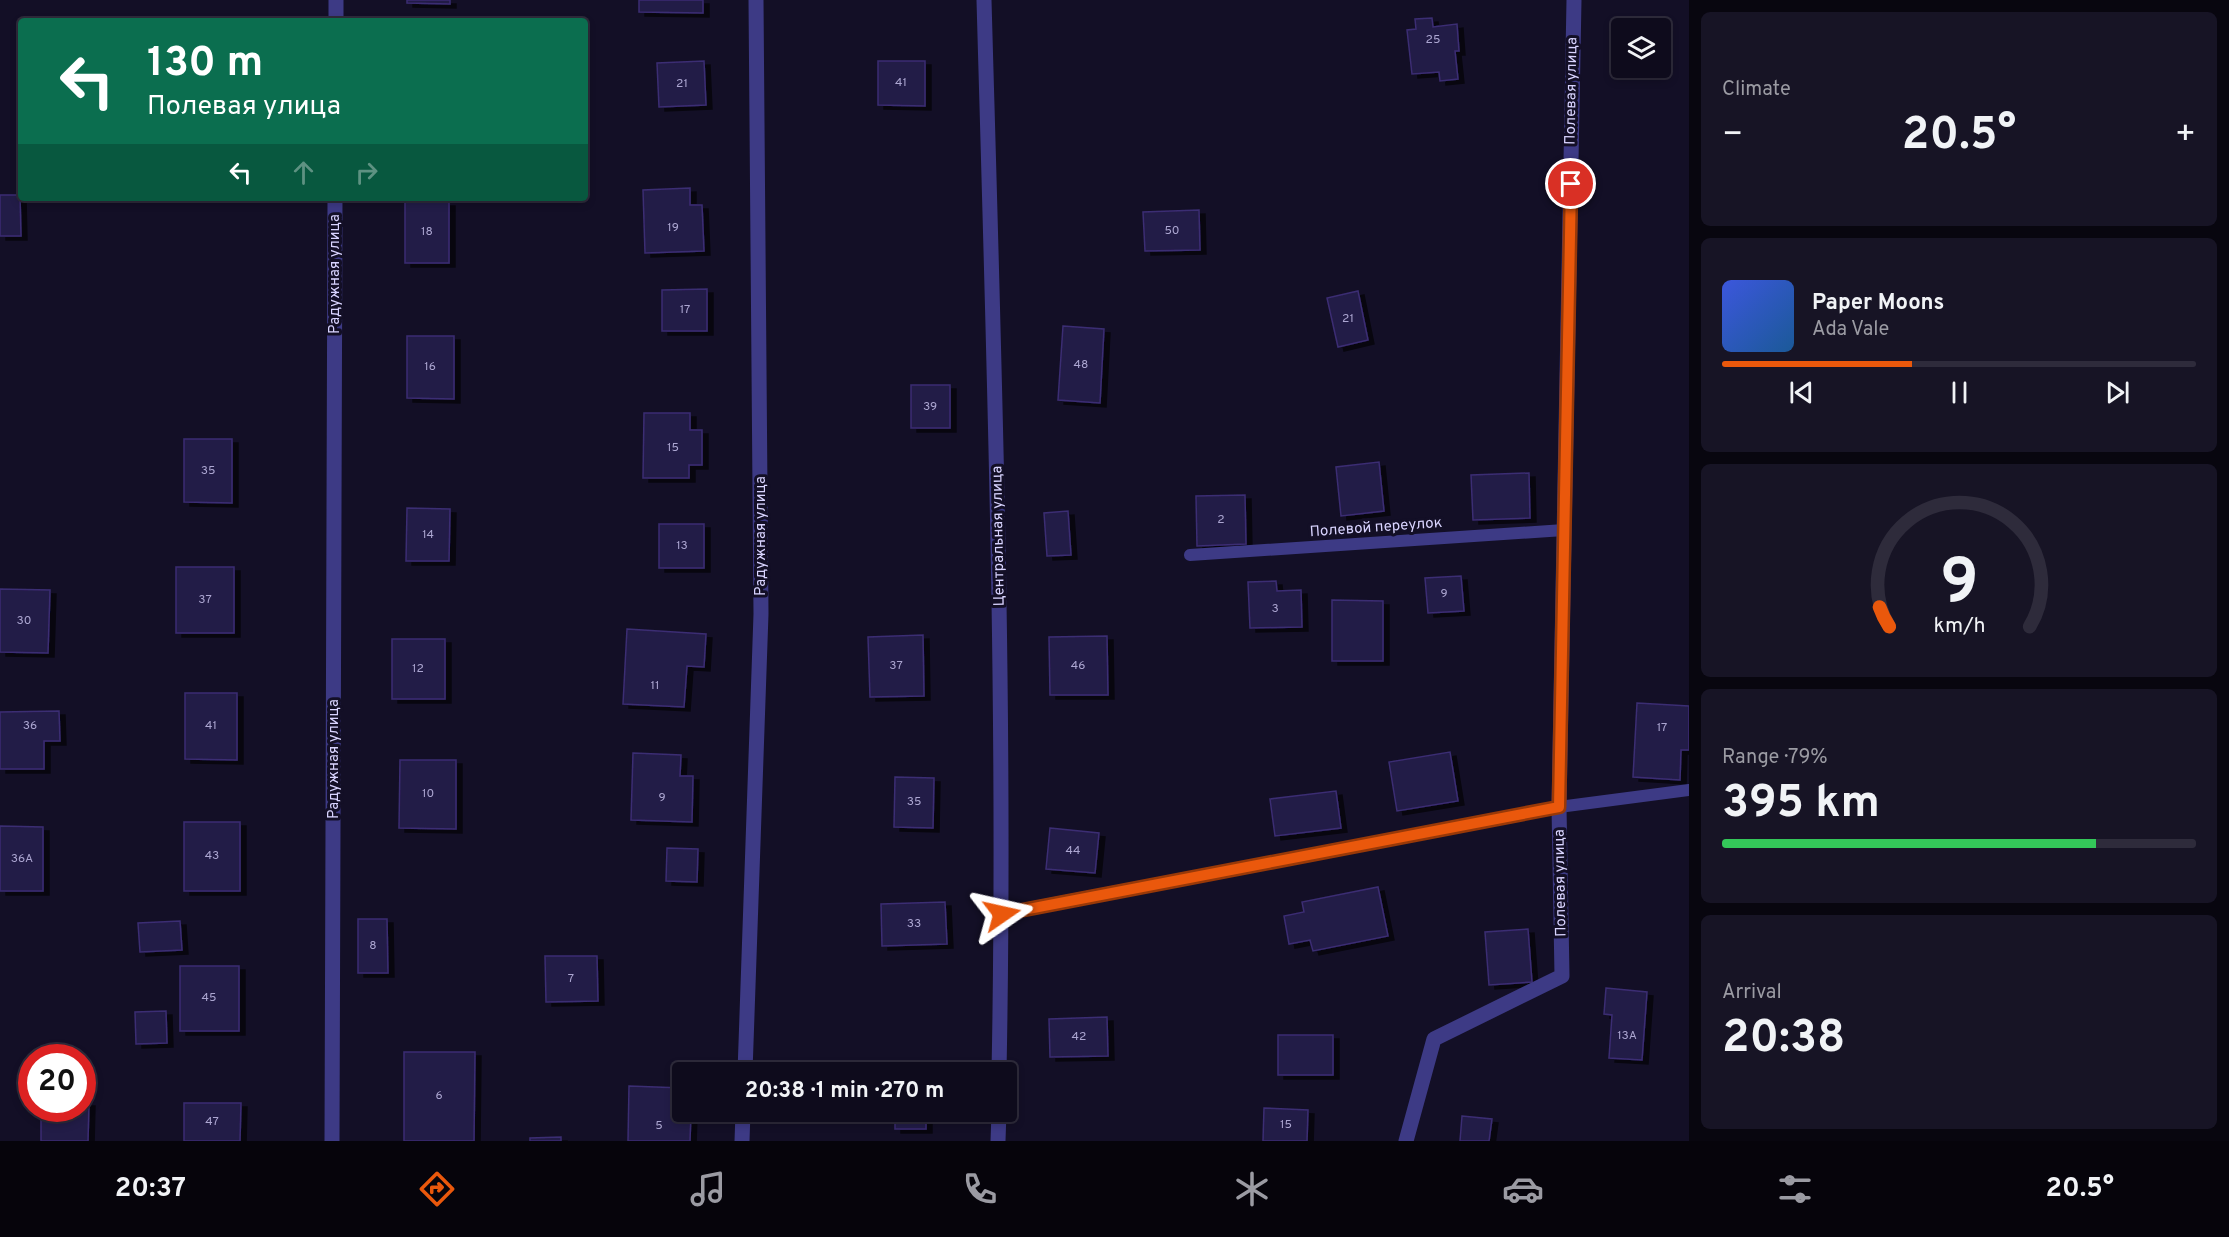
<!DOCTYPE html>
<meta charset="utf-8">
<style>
:root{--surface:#0e0b1c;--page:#171425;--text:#f1f3f6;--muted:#9b9ba3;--line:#2e2b3b;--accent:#ea580c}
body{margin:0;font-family:Overpass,sans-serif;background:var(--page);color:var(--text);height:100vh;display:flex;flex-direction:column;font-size:22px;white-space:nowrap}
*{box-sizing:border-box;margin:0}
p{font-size:20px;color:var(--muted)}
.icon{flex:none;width:33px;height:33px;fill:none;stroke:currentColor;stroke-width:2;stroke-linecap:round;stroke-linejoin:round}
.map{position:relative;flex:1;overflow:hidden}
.drawer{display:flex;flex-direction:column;gap:12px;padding:12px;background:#08060f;width:540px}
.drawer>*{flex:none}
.guide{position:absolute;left:18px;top:18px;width:570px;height:183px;border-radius:6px;box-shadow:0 3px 9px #0003,0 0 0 2px var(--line);background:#0b6e4f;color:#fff;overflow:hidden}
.fabs{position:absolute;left:1611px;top:18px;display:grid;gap:12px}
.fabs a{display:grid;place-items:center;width:60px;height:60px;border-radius:6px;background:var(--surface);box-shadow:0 3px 9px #0003,0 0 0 2px var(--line);font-size:30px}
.speed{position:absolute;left:18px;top:1044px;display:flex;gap:12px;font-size:30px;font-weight:700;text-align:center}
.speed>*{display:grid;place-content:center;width:78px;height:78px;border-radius:50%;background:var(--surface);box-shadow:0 3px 9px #0003,0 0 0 2px var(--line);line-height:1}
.speed .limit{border:9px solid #d22;background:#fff;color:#111}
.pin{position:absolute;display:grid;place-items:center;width:51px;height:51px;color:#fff;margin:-26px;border:3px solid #fff;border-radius:50%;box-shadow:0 2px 6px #0007}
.me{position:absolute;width:66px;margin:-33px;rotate:79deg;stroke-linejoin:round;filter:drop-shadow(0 0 4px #0008)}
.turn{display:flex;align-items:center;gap:21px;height:126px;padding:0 30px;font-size:27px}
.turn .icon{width:78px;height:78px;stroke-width:2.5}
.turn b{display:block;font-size:42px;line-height:51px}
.lanes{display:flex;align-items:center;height:57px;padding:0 30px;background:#0003;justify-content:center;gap:30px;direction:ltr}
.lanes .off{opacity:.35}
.big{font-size:45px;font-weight:700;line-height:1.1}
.drawer .card{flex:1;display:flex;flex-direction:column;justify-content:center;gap:9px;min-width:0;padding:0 21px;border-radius:9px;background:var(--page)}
.drawer .dial{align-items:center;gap:0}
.dial svg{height:156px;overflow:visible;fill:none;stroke:var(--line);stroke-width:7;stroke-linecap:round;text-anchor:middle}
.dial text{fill:var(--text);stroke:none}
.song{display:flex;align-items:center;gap:18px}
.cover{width:72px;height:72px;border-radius:9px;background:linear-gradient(135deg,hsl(230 70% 55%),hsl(210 70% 35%))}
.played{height:6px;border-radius:3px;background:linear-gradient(90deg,var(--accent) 40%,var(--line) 40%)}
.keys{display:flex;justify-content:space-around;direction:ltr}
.heat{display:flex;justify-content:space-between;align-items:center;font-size:33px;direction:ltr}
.charge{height:9px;border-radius:4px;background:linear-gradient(90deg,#34c759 79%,var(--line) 0)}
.trip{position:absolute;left:672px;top:1062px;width:345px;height:60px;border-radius:6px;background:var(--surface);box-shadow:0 3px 9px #0003,0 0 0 2px var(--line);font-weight:700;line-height:60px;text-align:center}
.tab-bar{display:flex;height:96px;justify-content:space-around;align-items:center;background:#06040b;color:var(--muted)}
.tab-bar .icon{width:42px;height:42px}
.tab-bar .on{color:var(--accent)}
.tab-bar b{font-size:27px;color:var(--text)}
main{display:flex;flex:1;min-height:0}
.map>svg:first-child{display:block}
</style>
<main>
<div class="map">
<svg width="1689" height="1141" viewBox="0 0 1689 1141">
<defs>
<filter id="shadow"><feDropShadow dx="6" dy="4" stdDeviation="0" flood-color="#0009"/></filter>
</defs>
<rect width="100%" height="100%" fill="#130f26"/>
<!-- building -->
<g fill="#241b47" stroke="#3b2d73" stroke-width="1.5" filter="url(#shadow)">
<polygon points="407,0 450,0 450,4 407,3"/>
<polygon points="639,0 703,0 703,13 639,12"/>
<polygon points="1432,18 1433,27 1457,24 1459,51 1455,51 1458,79 1440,81 1439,72 1412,74 1407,30 1416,29 1415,19"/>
<polygon points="704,61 706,105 659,107 657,63"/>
<polygon points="878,61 925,61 925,106 878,105"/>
<polygon points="690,188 690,205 702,205 704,251 645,253 643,190"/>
<polygon points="0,195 20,195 21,236 0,236"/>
<rect x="405" y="202" width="44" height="61"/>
<polygon points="1199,210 1200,250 1145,251 1143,212"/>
<polygon points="707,289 707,331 662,331 662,290"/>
<polygon points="1358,291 1368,340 1338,347 1327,298"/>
<polygon points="1063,326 1104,329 1100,403 1058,400"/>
<polygon points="407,336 454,336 454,399 407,398"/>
<rect x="911" y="385" width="39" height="43"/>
<polygon points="644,413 690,413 690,430 702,430 702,465 689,465 689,478 643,478"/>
<polygon points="184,439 232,439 232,503 184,502"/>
<polygon points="1379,462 1384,511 1341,516 1336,467"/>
<polygon points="1529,473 1530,518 1473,520 1471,475"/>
<polygon points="1245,495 1246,544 1197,546 1196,496"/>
<polygon points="407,508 450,509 449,561 406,561"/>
<polygon points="1068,511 1071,555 1047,556 1044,513"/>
<rect x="659" y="524" width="45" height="44"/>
<rect x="176" y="567" width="58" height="66"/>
<polygon points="1461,576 1464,611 1428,613 1425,578"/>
<polygon points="1276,581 1277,591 1301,590 1302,627 1250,628 1248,582"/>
<polygon points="0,589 50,590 48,653 0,652"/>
<polygon points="1332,600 1383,601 1383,661 1332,661"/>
<polygon points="627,629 706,634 704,667 687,666 684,707 623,704"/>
<polygon points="923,635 924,696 870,697 868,637"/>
<polygon points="1107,636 1108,695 1050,695 1049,637"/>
<rect x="392" y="639" width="53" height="60"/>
<polygon points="185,693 237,693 237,760 185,759"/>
<polygon points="1637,703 1689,706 1689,750 1681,750 1680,780 1633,777"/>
<polygon points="59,711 60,741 44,741 44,769 0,769 0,712"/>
<polygon points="1450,752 1458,801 1397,811 1389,762"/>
<polygon points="633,753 681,755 680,776 693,776 692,822 631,820"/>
<polygon points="400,760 456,760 456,829 399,828"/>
<polygon points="895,777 934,778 933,828 894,827"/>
<polygon points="1336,791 1341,828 1275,836 1270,799"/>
<rect x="184" y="822" width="56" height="69"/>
<polygon points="0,826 43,827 43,891 0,891"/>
<polygon points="1050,828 1099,833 1095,873 1046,869"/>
<polygon points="667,848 698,849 697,882 666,881"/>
<polygon points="1378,887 1388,936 1313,951 1310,940 1289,944 1284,916 1304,912 1302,902"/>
<polygon points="945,902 947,944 882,946 881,904"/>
<polygon points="358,919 387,919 388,973 358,973"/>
<polygon points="180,921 182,950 140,952 138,923"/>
<polygon points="1528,929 1532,982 1489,985 1485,932"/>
<polygon points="545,956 597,956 598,1001 546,1002"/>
<rect x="180" y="966" width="59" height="65"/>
<polygon points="1606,988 1647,992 1642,1060 1609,1058 1612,1015 1604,1014"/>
<polygon points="166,1011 167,1043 136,1044 135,1012"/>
<polygon points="1107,1017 1108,1056 1050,1057 1049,1019"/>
<rect x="1278" y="1035" width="55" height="40"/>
<polygon points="404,1052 475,1052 474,1141 404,1141"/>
<rect x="896" y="1068" width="31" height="4"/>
<polygon points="629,1086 682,1088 682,1112 691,1112 690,1141 628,1141"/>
<polygon points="82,1102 89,1102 88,1141 41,1141 41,1108 82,1108"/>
<polygon points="184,1103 241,1103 240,1141 184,1141"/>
<polygon points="1264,1108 1308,1110 1307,1141 1263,1141"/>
<rect x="895" y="1112" width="31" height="17"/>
<polygon points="1462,1116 1492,1119 1489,1141 1460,1141"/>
<polygon points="561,1137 561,1141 530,1141 530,1138"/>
</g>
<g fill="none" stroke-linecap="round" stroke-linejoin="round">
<!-- lane -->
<g stroke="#3d3a85" stroke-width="12">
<polyline points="1190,555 1564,530"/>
<polyline points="1002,913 1559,807 1689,790"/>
</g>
<!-- street -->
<g stroke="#3d3a85" stroke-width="15">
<path d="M984,0C994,358 1006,715 999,1072"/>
<polyline points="336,21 336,0"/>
<polyline points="745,1072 761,614 756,0"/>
<polyline points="332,1141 335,198"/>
<polyline points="742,1141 743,1112"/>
<polyline points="998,1141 999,1112"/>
<polyline points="1406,1141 1434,1039 1562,976 1559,807 1574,0"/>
</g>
</g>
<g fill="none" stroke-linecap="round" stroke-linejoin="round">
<defs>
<polyline id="route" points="1002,914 1559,807 1571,184"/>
</defs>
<!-- route casing -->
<use href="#route" stroke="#983908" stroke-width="15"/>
<!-- route -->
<use href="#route" stroke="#ea580c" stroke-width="10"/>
</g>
<g text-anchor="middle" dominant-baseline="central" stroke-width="6" stroke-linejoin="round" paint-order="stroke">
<!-- number labels -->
<g font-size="12" fill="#aca6d1">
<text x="1433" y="40">25</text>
<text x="901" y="83">41</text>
<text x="682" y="84">21</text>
<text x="673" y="228">19</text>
<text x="1172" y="231">50</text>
<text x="427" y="232">18</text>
<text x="685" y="310">17</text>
<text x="1348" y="319">21</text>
<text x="1081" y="365">48</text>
<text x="430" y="367">16</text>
<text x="930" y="407">39</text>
<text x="673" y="448">15</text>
<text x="208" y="471">35</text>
<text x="1221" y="520">2</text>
<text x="428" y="535">14</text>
<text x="682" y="546">13</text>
<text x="1444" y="594">9</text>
<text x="205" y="600">37</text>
<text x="1275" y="609">3</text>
<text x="24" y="621">30</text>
<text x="896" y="666">37</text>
<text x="1078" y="666">46</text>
<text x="418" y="669">12</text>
<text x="655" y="686">11</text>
<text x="30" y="726">36</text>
<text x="211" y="726">41</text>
<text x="1662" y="728">17</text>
<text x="428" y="794">10</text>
<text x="662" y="798">9</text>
<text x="914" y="802">35</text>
<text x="1073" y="851">44</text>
<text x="212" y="856">43</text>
<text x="22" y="859">36А</text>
<text x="914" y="924">33</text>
<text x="373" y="946">8</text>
<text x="571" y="979">7</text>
<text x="209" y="998">45</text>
<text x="1627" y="1036">13А</text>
<text x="1079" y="1037">42</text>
<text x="439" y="1096">6</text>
<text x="212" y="1122">47</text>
<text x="1286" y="1125">15</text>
<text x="659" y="1126">5</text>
</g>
<!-- street labels -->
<g font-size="15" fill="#d9d4ff" stroke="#130f26">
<text transform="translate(1572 91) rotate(-89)">Полевая улица</text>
<text transform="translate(335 274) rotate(-90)">Радужная улица</text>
<text transform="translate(1376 528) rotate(-4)">Полевой переулок</text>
<text transform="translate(761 536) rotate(-90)">Радужная улица</text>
<text transform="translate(999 536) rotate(-91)">Центральная улица</text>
<text transform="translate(334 759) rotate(-90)">Радужная улица</text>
<text transform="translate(1561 883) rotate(-91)">Полевая улица</text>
</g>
</g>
</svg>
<div class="fabs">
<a><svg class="icon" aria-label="layers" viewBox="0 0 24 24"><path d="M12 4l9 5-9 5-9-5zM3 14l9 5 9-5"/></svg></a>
</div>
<div class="speed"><div class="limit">20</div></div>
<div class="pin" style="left:1571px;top:184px;background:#d93025"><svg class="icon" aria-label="arrive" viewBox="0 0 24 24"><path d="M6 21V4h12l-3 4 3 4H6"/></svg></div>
<svg class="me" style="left:1002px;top:914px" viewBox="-20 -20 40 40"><path d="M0-17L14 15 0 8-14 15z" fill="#ea580c" stroke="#fff" stroke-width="4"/></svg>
<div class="trip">20:38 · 1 min · 270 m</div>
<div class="guide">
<div class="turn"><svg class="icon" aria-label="left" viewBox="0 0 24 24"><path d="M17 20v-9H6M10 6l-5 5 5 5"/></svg><div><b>130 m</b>Полевая улица</div></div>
<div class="lanes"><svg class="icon" aria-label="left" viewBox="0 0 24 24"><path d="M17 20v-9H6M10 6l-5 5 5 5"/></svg><svg class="icon off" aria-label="ahead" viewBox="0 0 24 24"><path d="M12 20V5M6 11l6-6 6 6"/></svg><svg class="icon off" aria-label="right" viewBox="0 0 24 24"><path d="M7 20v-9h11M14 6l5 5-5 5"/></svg></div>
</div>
</div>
<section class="drawer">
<div class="card"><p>Climate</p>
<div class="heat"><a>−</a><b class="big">20.5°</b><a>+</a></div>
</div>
<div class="card">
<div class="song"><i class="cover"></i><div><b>Paper Moons</b><p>Ada Vale</p></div></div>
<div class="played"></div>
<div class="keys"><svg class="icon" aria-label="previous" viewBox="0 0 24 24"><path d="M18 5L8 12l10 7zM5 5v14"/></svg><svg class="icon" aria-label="pause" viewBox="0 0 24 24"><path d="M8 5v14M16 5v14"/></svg><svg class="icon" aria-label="next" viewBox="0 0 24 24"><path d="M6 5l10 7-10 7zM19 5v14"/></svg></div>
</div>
<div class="card dial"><svg viewBox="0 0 100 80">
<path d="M14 69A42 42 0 1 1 86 69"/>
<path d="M14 69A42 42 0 0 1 9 59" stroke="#ea580c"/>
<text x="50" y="56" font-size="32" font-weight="700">9</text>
<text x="50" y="72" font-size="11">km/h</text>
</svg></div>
<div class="card"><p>Range · 79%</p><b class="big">395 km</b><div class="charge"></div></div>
<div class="card"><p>Arrival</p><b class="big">20:38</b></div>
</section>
</main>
<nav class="tab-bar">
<b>20:37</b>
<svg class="icon on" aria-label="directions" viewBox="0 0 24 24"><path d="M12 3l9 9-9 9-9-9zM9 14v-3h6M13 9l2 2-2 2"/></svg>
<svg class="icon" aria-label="music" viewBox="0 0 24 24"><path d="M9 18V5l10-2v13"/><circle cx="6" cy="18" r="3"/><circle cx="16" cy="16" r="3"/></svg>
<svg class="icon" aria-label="phone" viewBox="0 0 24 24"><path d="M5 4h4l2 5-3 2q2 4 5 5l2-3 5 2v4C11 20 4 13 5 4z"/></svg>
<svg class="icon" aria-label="climate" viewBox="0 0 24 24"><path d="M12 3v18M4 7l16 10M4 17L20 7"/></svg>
<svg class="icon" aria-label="car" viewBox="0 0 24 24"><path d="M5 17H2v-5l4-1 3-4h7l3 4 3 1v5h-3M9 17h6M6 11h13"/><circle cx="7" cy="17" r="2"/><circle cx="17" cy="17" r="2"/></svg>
<svg class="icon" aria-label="filters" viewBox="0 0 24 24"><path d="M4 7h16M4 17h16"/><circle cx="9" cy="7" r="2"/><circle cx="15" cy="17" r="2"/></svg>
<b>20.5°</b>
</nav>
